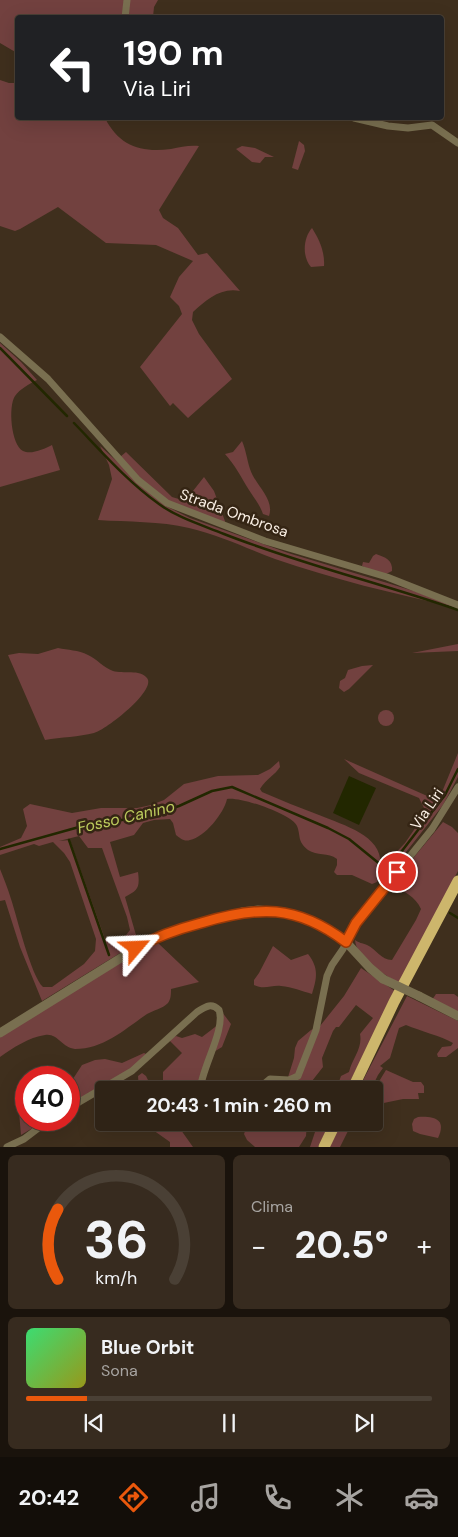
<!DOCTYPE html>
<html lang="it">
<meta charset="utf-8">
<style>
:root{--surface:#2f2316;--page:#372b1f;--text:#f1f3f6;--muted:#a7a4a1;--line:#4a4035;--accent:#ea580c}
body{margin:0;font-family:"DM Sans",sans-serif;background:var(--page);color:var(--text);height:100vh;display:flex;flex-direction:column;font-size:19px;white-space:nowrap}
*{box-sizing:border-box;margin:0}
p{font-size:16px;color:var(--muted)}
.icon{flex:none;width:28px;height:28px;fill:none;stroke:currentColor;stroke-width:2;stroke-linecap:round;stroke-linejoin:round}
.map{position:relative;height:1147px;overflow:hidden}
.details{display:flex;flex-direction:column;gap:8px;padding:8px;background:#1a130c;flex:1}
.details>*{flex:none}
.hud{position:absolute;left:15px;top:15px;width:429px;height:105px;border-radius:5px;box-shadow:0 5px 20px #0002,0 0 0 1px var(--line);background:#202124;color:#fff;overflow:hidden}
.speed{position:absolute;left:15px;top:1066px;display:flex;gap:10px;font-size:25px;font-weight:700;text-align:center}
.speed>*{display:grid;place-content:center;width:65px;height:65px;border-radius:50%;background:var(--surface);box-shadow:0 5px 20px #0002,0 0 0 1px var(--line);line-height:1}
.speed .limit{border:8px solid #d22;background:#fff;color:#111}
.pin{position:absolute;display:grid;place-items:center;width:42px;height:42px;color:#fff;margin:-21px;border:2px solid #fff;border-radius:50%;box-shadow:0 1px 5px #0007}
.me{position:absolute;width:55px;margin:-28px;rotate:64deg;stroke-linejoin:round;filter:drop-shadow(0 0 4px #0008)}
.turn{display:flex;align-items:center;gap:18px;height:105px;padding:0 25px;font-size:22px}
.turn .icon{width:65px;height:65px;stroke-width:2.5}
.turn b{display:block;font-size:35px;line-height:42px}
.big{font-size:38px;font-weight:700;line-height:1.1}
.details .widget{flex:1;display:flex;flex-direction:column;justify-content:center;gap:8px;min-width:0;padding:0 18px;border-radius:8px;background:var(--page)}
.details .dial{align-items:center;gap:0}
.dial svg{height:130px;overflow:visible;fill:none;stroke:var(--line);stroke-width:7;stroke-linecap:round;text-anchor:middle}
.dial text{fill:var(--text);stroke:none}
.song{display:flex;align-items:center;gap:15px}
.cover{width:60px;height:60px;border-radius:8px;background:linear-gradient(135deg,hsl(140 70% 55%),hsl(60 70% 35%))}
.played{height:5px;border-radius:2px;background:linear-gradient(90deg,var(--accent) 15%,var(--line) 15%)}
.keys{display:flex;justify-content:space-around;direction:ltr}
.heat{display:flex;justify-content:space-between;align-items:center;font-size:28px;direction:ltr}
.details .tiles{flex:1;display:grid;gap:8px;grid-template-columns:1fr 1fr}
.widget:last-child{grid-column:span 2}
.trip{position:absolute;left:95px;top:1081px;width:288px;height:50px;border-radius:5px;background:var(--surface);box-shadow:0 5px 20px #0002,0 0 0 1px var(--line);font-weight:700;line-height:50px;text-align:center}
.tab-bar{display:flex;height:80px;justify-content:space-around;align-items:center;background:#130e09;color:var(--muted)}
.tab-bar .icon{width:35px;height:35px}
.tab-bar .current{color:var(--accent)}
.tab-bar b{font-size:22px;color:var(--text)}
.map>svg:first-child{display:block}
</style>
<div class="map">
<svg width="458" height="1147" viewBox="0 0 458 1147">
<rect width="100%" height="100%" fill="#3f2f1d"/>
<!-- green -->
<g fill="#72413f" fill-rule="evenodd">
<polygon points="0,0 158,0 154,7 153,17 18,18 17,53 0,43"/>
<path d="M0,80L9,83H17L18,118H105C119,146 141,153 171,149C181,147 189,145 199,146L159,210L163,218L178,228L198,255L207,253L240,291C221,287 206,300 193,312L192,320L199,334L232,379L188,418L173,403L170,406L140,367L182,314L179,306L170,297L179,277L193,261L156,245L106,243L58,207L20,229L15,231L0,226Z"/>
<polygon points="299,141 304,145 305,151 298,170 292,168"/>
<polygon points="242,146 255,148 274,157 265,157 260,163 252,162 236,149"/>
<path d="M312,228C319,239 325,252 324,266L311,267C302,257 303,238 312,228Z"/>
<path d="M0,343L21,362L37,380C29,384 20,389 15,396C8,406 11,445 23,451C31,455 44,449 52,445L60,470L0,487Z"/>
<path d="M242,441C246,450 247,460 250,469C255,485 275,499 269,516L263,514C260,505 254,498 249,490C241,477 235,465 225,454L233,452Z"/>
<path d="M100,446L166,506L190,518L288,553L417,592L455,607C394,594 333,579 275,559C246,548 219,535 189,528C160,521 128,522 98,520L112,479L109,465Z"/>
<polygon points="126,452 172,497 182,500 189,496 204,477 214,491 226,524 168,502 151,489 120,457"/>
<path d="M376,554C385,557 393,560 392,571L384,575L362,566L363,562L369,563L373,556Z"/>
<polygon points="458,644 458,651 412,653"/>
<path d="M58,648C68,650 78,650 88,655C97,659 104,668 113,671C123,674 140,669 147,678C157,690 106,730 94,733C79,737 61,737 45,740L8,655L19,653L38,654Z"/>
<polygon points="373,665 349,689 344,692 339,688 340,681 345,678 348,670 362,666"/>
<circle cx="386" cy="718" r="8"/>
<polygon points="458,753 458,777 443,805 395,866 389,867 390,859 405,843 420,821 424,808 419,798 359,773 344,759 434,799 440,797"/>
<path d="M279,761L280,767C275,775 266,779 260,789L262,792C281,800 300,808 319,815C350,828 394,838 377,882L372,884L352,875H337L334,872L337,865V859C328,852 317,856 308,850C297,841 301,836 297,826C292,814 239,796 227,799C224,813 205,837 190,840C184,842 180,838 176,835L173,823L170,819L154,820L143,823L134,835L110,842L120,877L138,872C140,888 138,890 125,897L138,942L42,1001L20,947L5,900L0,901V869C4,879 8,889 11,899C17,917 31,976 43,987H52L84,964L95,951L96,939L70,862L64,853L53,842L39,846L34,844L0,855V847L21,838L27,826L23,809L30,804L72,813L101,808H137L151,805L164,800L184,784L218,776L258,775L270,769ZM79,836L88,848H102L127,917L130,930L123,939L111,941L105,939L70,840L59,841Z"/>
<path d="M443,822L452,827L458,833V871L399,983C384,975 356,957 355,940C359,943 362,943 367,945C376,949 381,960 392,960L416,920L421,909C416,897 403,890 391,885Z"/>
<path d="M158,943L199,982L171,989C171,994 171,999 168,1003C162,1009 154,1010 147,1014C125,1029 104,1049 75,1049C62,1048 58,1033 45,1035C29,1037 13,1048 0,1057V1037L149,945Z"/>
<path d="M273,946L291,960L308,954C319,968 317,978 312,994C302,991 292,987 281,986C271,985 264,990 254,985V980L259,973Z"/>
<path d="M361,968L395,991L346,1090H336L341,1076L349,1072C352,1059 363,1048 360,1034L373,1018L356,1005L339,1027H336L333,1031L322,1058L323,1067L312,1081L309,1090H284L294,1058L295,1048L298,1041L311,1030L320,1026L344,996Z"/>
<polygon points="436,994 454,994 458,997 458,1014 432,1000"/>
<path d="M407,996L458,1021V1048L446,1057H438L437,1054L442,1047L451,1046L453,1043C441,1036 420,1031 406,1025L399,1028L390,1058L380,1066L383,1068L378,1075L371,1089L375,1088L386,1070L413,1082H421L424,1086V1093H418L419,1099H403L374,1105V1090H358Z"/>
<polygon points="222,1012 231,1024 222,1047 212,1053 197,1090 175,1090 163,1080 163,1072 182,1053 169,1040 176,1036 182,1038 195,1034 202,1037 223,1021"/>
<polygon points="144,1053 146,1054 131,1070 69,1106 69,1085 82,1065 95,1060 105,1059 122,1063"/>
<polygon points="142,1073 146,1076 151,1086 156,1087 156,1090 139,1090 138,1076"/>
<polygon points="26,1109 26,1120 46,1120 21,1135 19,1112"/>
<path d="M418,1117C434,1116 447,1119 438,1138L420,1134L413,1131L412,1124L414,1119Z"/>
<polygon points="143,1123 176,1123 193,1147 170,1147 170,1142"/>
<polygon points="248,1123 307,1123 306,1136 299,1147 255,1147 247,1140 244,1134"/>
<polygon points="318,1123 330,1123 318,1147 310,1147"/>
<polygon points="341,1123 352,1123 340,1147 329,1147"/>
</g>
<!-- water -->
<polygon fill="#222700" points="349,776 376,788 359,825 333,813"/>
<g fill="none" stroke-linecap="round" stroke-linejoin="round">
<!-- stream -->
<g stroke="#222700" stroke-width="2.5">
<polyline points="0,348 67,416"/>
<path d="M74,423C101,451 127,481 159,504C178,518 202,525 224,534C300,564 381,583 458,610"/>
<polyline points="69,840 109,955"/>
<polyline points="0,849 79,827 152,815 179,806 212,791 232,787 328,828 349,839 381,865"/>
<polyline points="388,869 445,795 458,769"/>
<polyline points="450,913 458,918"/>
</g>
<!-- minor -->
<g stroke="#796f50" stroke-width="7">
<polyline points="125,18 127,0"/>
<polyline points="354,118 388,126 408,128 432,125 458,143"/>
<polyline points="0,337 48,379 138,480 167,503 265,541 387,577 458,605"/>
<polyline points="257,1090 270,1079 289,1080 298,1076 316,1030 327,976 332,965 343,949 356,923 432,829 458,787"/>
<path d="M69,1108L132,1071L197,1012C205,1007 211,1002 219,1010C226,1029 202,1067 200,1090"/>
<polyline points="207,1122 217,1122"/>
<polyline points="7,1147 24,1139 49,1120"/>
</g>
<!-- tertiary -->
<g stroke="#796f50" stroke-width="9">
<polyline points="419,996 458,1016"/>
<polyline points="0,1033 145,943 183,928 242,912 258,910 283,912 321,925 346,942 370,968 383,979"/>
</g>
<!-- trunk -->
<g stroke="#cdb66c" stroke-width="11">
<polyline points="352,1090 394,1002 458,881"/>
<polyline points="324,1147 336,1122"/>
</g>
<!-- tertiary-bridge -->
<polyline stroke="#796f50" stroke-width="9" points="383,979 419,996"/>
</g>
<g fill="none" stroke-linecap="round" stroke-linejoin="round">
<defs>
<path id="route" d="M136,948C157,936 178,929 201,923C258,906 296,904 346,942L356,923L397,872"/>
</defs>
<!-- route casing -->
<use href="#route" stroke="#983908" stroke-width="12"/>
<!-- route -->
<use href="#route" stroke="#ea580c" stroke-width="9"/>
</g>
<g text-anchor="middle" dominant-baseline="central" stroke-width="5" stroke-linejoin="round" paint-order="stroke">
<!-- street labels -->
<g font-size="15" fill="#faefe4" stroke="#352514">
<text transform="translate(234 513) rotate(20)">Strada Ombrosa</text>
<text transform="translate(427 809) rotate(-56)">Via Liri</text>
</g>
<!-- water labels -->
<g font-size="16" font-style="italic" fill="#bbc95c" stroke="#352514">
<text transform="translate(126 817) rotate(-13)">Fosso Canino</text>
</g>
</g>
</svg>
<div class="speed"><div class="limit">40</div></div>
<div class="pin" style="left:397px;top:872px;background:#d93025"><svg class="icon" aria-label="arrive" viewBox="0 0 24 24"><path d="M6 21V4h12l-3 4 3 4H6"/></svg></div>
<svg class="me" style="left:136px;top:948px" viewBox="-20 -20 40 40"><path d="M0-17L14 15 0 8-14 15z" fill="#ea580c" stroke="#fff" stroke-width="4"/></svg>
<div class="trip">20:43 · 1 min · 260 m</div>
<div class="hud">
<div class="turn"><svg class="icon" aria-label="left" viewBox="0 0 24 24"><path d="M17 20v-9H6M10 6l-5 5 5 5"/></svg><div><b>190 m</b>Via Liri</div></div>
</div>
</div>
<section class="details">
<div class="tiles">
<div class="widget dial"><svg viewBox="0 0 100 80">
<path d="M14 69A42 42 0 1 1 86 69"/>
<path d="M14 69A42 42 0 0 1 14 26" stroke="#ea580c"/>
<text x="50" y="56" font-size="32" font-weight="700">36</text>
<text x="50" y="72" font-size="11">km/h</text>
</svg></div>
<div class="widget"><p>Clima</p>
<div class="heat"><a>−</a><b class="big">20.5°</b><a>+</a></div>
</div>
<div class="widget">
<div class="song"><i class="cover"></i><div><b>Blue Orbit</b><p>Sona</p></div></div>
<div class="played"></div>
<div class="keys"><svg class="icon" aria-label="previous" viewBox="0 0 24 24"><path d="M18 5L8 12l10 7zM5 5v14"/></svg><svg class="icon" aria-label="pause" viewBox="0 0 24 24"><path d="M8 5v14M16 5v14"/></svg><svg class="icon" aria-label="next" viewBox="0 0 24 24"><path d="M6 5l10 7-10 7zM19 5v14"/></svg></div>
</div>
</div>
</section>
<nav class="tab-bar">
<b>20:42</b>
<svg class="icon current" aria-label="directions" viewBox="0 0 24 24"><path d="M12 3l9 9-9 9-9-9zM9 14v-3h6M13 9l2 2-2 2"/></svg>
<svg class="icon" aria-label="music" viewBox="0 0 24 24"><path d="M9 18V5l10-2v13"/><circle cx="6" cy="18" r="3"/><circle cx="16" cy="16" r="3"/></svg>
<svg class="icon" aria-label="phone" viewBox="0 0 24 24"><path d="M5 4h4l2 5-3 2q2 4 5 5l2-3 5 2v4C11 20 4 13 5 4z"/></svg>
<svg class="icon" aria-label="climate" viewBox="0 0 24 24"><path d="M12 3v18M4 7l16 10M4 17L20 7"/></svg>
<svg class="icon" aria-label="car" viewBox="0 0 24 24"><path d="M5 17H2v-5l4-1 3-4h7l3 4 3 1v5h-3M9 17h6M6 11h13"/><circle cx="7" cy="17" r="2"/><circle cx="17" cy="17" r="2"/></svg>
</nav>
